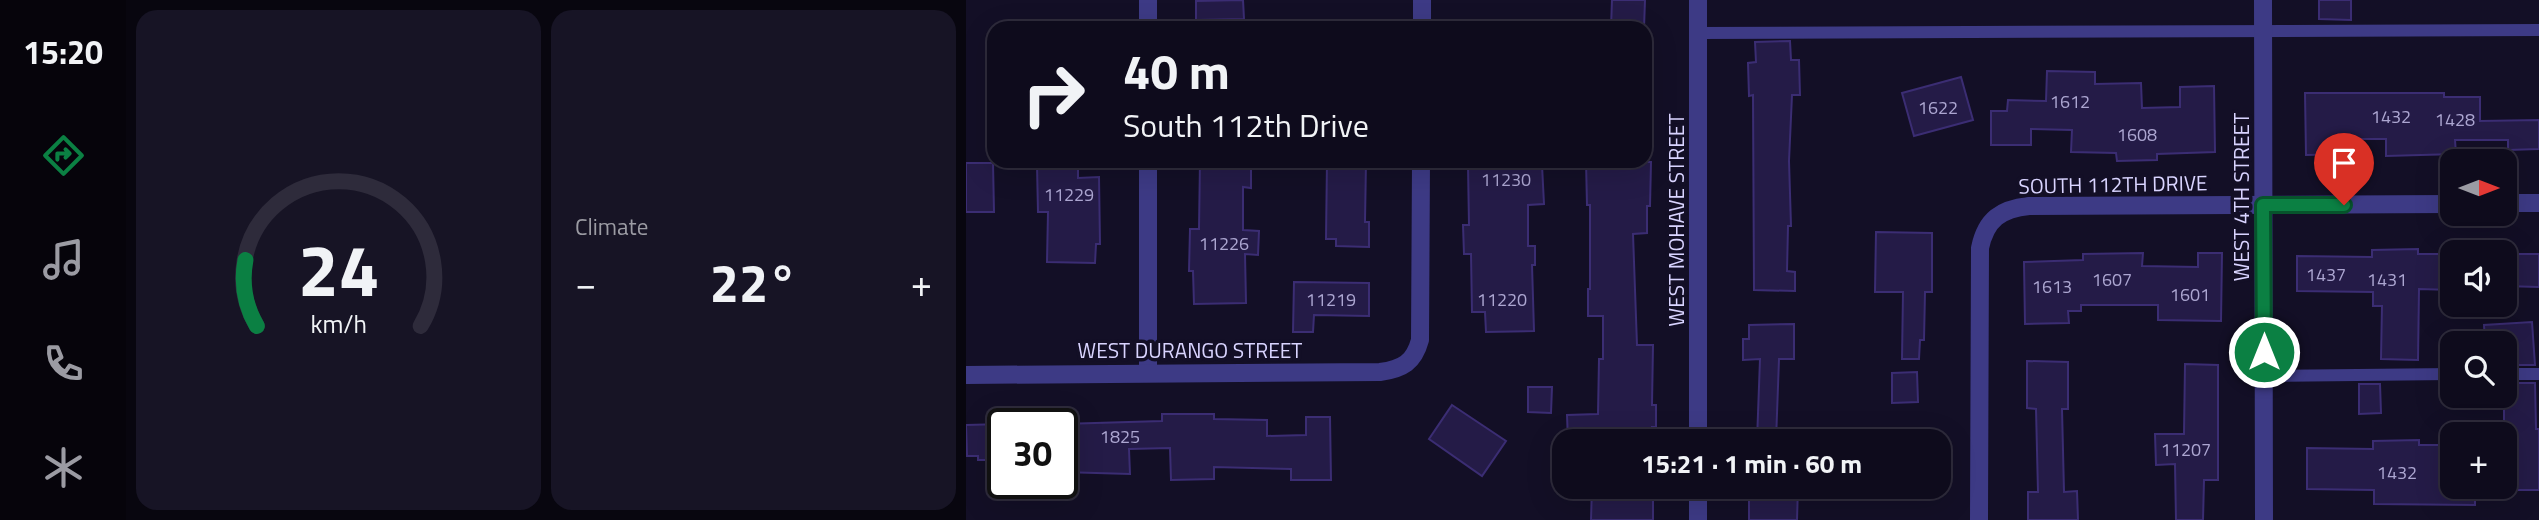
<!DOCTYPE html>
<meta charset="utf-8">
<style>
:root{--surface:#0e0b1c;--page:#171425;--text:#f1f3f6;--muted:#9b9ba3;--line:#2e2b3b;--accent:#0b8043}
body{margin:0;font-family:"Titillium Web",sans-serif;background:var(--page);color:var(--text);height:100vh;display:flex;flex-direction:column;font-size:26px;white-space:nowrap}
*{box-sizing:border-box;margin:0}
p{font-size:23px;color:var(--muted)}
.icon{flex:none;width:38px;height:38px;fill:none;stroke:currentColor;stroke-width:2;stroke-linecap:round;stroke-linejoin:round}
.map{position:relative;flex:1;overflow:hidden}
.drawer{display:flex;flex-direction:column;gap:10px;padding:10px;background:#08060f;width:840px}
.drawer>*{flex:none}
.guide{position:absolute;left:21px;top:21px;width:665px;height:147px;border-radius:21px;box-shadow:0 7px 28px #0002,0 0 0 2px var(--line);background:#0e0b1c;color:var(--text);overflow:hidden}
.needle{width:46px;rotate:90deg}
.fabs{position:absolute;left:1474px;top:149px;display:grid;gap:14px}
.fabs a{display:grid;place-items:center;width:77px;height:77px;border-radius:14px;background:var(--surface);box-shadow:0 7px 28px #0002,0 0 0 2px var(--line);font-size:35px}
.speed{position:absolute;left:21px;top:408px;display:flex;gap:14px;font-size:35px;font-weight:700;text-align:center}
.speed>*{display:grid;place-content:center;width:91px;height:91px;border-radius:50%;background:var(--surface);box-shadow:0 7px 28px #0002,0 0 0 2px var(--line);line-height:1}
.speed .limit{border:4px solid #111;border-radius:10px;background:#fff;color:#111}
.pin{position:absolute;display:grid;place-items:center;width:60px;height:60px;color:#fff;margin:-72px -30px;border-radius:50% 50% 50% 0;rotate:-45deg;box-shadow:0 0 7px #0007}
.pin .icon{rotate:45deg}
.me{position:absolute;width:77px;margin:-38px;rotate:0deg;stroke-linejoin:round;filter:drop-shadow(0 0 5px #0008)}
.turn{display:flex;align-items:center;gap:24px;height:147px;padding:0 21px;font-size:32px}
.turn .icon{width:91px;height:91px;stroke-width:2.5}
.turn b{display:block;font-size:49px;line-height:60px}
.big{font-size:52px;font-weight:700;line-height:1.1}
.drawer .card{flex:1;display:flex;flex-direction:column;justify-content:center;gap:10px;min-width:0;padding:0 24px;border-radius:21px;background:var(--page)}
.drawer .dial{align-items:center;gap:0}
.dial svg{height:182px;overflow:visible;fill:none;stroke:var(--line);stroke-width:7;stroke-linecap:round;text-anchor:middle}
.dial text{fill:var(--text);stroke:none}
.heat{display:flex;justify-content:space-between;align-items:center;font-size:38px;direction:ltr}
.drawer .tiles{flex:1;display:grid;gap:10px;grid-template-columns:repeat(2,1fr)}
.trip{position:absolute;left:586px;top:429px;width:399px;height:70px;border-radius:21px;background:var(--surface);box-shadow:0 7px 28px #0002,0 0 0 2px var(--line);font-weight:700;line-height:70px;text-align:center}
main{display:flex;flex:1;min-height:0}
.menu{display:flex;flex-direction:column;width:126px;justify-content:space-around;align-items:center;background:#06040b;color:var(--muted)}
.menu .icon{width:49px;height:49px}
.menu .on{color:var(--accent)}
.menu b{font-size:32px;color:var(--text)}
.map>svg:first-child{display:block}
</style>
<main>
<nav class="menu">
<b>15:20</b>
<svg class="icon on" aria-label="directions" viewBox="0 0 24 24"><path d="M12 3l9 9-9 9-9-9zM9 14v-3h6M13 9l2 2-2 2"/></svg>
<svg class="icon" aria-label="music" viewBox="0 0 24 24"><path d="M9 18V5l10-2v13"/><circle cx="6" cy="18" r="3"/><circle cx="16" cy="16" r="3"/></svg>
<svg class="icon" aria-label="phone" viewBox="0 0 24 24"><path d="M5 4h4l2 5-3 2q2 4 5 5l2-3 5 2v4C11 20 4 13 5 4z"/></svg>
<svg class="icon" aria-label="climate" viewBox="0 0 24 24"><path d="M12 3v18M4 7l16 10M4 17L20 7"/></svg>
</nav>
<section class="drawer">
<div class="tiles">
<div class="card dial"><svg viewBox="0 0 100 80">
<path d="M14 69A42 42 0 1 1 86 69"/>
<path d="M14 69A42 42 0 0 1 9 40" stroke="#0b8043"/>
<text x="50" y="56" font-size="32" font-weight="700">24</text>
<text x="50" y="72" font-size="11">km/h</text>
</svg></div>
<div class="card"><p>Climate</p>
<div class="heat"><a>−</a><b class="big">22°</b><a>+</a></div>
</div>
</div>
</section>
<div class="map">
<svg width="1573" height="520" viewBox="0 0 1573 520">
<rect width="100%" height="100%" fill="#130f26"/>
<!-- building -->
<g fill="#241b47" stroke="#3b2d73" stroke-width="2">
<polygon points="277,0 278,19 230,20 230,1"/>
<polygon points="646,0 679,0 678,28 645,28"/>
<polygon points="1353,0 1385,0 1385,20 1353,19"/>
<polygon points="824,41 825,60 833,60 834,95 826,95 823,161 825,226 822,226 821,271 829,272 829,291 788,290 787,95 783,96 782,63 790,62 789,42"/>
<polygon points="1081,71 1129,72 1129,84 1175,83 1176,108 1214,107 1214,87 1248,86 1249,152 1191,154 1191,160 1151,161 1150,153 1105,152 1106,130 1065,129 1065,145 1025,145 1025,111 1041,111 1042,100 1080,101"/>
<polygon points="995,77 1007,120 948,136 936,93"/>
<polygon points="1339,93 1478,93 1478,97 1514,97 1514,121 1573,120 1573,149 1542,150 1542,140 1489,140 1490,154 1420,156 1420,139 1385,139 1385,154 1340,155"/>
<polygon points="234,161 285,161 285,188 277,187 277,230 293,231 292,255 279,254 280,303 228,304 227,271 223,271 224,229 233,229"/>
<polygon points="361,161 400,161 399,222 403,222 403,247 370,246 370,239 360,239"/>
<polygon points="620,161 685,162 684,206 681,206 681,233 667,234 671,345 687,345 686,405 690,405 690,427 686,427 687,441 602,441 601,415 632,414 633,359 637,359 637,316 622,316 622,289 624,289 624,205 621,205"/>
<polygon points="0,163 27,163 28,212 0,212"/>
<polygon points="112,164 112,178 133,177 134,244 130,244 129,263 81,262 82,212 72,212 71,165"/>
<polygon points="576,165 578,204 562,205 562,246 569,246 569,265 566,265 568,331 520,332 519,312 506,312 505,254 498,254 497,225 503,225 502,166"/>
<polygon points="910,232 966,233 966,292 959,292 958,340 954,340 953,359 936,359 937,292 909,292"/>
<polygon points="1452,249 1452,254 1486,254 1486,290 1453,289 1452,360 1415,359 1416,306 1407,306 1407,292 1331,291 1331,256 1406,257 1406,250"/>
<polygon points="1177,253 1176,266 1232,267 1232,253 1256,253 1255,321 1192,320 1192,305 1115,305 1115,311 1102,311 1103,323 1059,324 1058,262 1117,260 1117,254"/>
<polygon points="1538,254 1573,254 1573,287 1538,286"/>
<polygon points="328,282 403,283 403,316 348,315 347,332 327,332"/>
<polygon points="1566,322 1569,365 1538,365 1538,343 1519,343 1518,325"/>
<polygon points="828,324 828,359 813,359 810,441 791,441 794,359 777,360 777,339 783,339 783,325"/>
<polygon points="1061,361 1102,362 1102,409 1096,409 1098,492 1111,491 1112,520 1062,520 1062,492 1072,492 1070,409 1061,408"/>
<polygon points="1219,364 1252,365 1252,480 1238,480 1237,520 1210,520 1209,464 1190,465 1189,434 1218,434"/>
<polygon points="951,372 952,402 926,403 926,373"/>
<polygon points="1538,383 1569,383 1570,429 1573,429 1573,490 1538,490"/>
<polygon points="1393,384 1414,384 1415,413 1393,414"/>
<polygon points="562,387 586,387 585,413 562,412"/>
<polygon points="486,405 540,441 516,476 463,439"/>
<polygon points="196,414 248,414 248,419 301,420 301,436 340,435 340,417 364,417 365,480 325,480 325,469 248,467 248,479 205,480 204,448 163,449 164,474 96,472 96,424 196,421"/>
<polygon points="37,424 37,454 30,454 31,460 12,460 12,456 1,456 0,425"/>
<polygon points="1453,440 1453,445 1476,445 1475,458 1486,458 1486,486 1509,486 1509,505 1408,504 1408,490 1341,489 1341,448 1407,449 1407,441"/>
<polygon points="626,486 687,486 687,520 625,520"/>
<polygon points="783,486 832,486 831,520 783,520"/>
</g>
<g fill="none" stroke-linecap="round" stroke-linejoin="round">
<!-- service -->
<g stroke="#3d3a85" stroke-width="12">
<polyline points="732,33 1573,30"/>
<polyline points="1538,374 1573,374"/>
<polyline points="1298,376 1486,374"/>
</g>
<!-- minor -->
<g stroke="#3d3a85" stroke-width="18">
<polyline points="732,0 732,441"/>
<polyline points="1297,0 1298,520"/>
<polyline points="182,28 182,0"/>
<polyline points="456,28 456,0"/>
<polyline points="1538,203 1573,203"/>
<polyline points="182,373 182,161"/>
<path d="M0,375L414,372C437,369 448,362 454,340L455,161"/>
<polyline points="732,520 732,486"/>
<path d="M1013,520L1014,248C1020,219 1035,209 1063,206L1486,204"/>
</g>
</g>
<g fill="none" stroke-linecap="round" stroke-linejoin="round">
<defs>
<polyline id="route" points="1298,352 1297,205 1378,205"/>
</defs>
<!-- route casing -->
<use href="#route" stroke="#07532c" stroke-width="18"/>
<!-- route -->
<use href="#route" stroke="#0b8043" stroke-width="12"/>
</g>
<g text-anchor="middle" dominant-baseline="central" stroke-width="7" stroke-linejoin="round" paint-order="stroke">
<!-- number labels -->
<g font-size="18" fill="#aca6d1">
<text x="1104" y="101">1612</text>
<text x="972" y="107">1622</text>
<text x="1425" y="116">1432</text>
<text x="1489" y="119">1428</text>
<text x="1171" y="134">1608</text>
<text x="540" y="179">11230</text>
<text x="103" y="194">11229</text>
<text x="258" y="243">11226</text>
<text x="1360" y="274">1437</text>
<text x="1146" y="279">1607</text>
<text x="1421" y="279">1431</text>
<text x="1086" y="286">1613</text>
<text x="1224" y="294">1601</text>
<text x="365" y="299">11219</text>
<text x="536" y="299">11220</text>
<text x="154" y="436">1825</text>
<text x="1220" y="449">11207</text>
<text x="1431" y="472">1432</text>
</g>
<!-- street labels -->
<g font-size="21" fill="#d9d4ff" stroke="#130f26">
<text transform="translate(1147 184) rotate(-1)">SOUTH 112TH DRIVE</text>
<text transform="translate(1275 197) rotate(-90)">WEST 4TH STREET</text>
<text transform="translate(710 220) rotate(-90)">WEST MOHAVE STREET</text>
<text x="224" y="350">WEST DURANGO STREET</text>
</g>
</g>
</svg>
<div class="fabs">
<a><svg class="needle" viewBox="-14 -14 28 28"><path d="M0-13l5 13h-10z" fill="#e53935"/><path d="M0 13l5-13h-10z" fill="#9b9ba3"/></svg></a>
<a><svg class="icon" aria-label="sound" viewBox="0 0 24 24"><path d="M4 9h4l5-4v14l-5-4H4zM17 9q2 3 0 6"/></svg></a>
<a><svg class="icon" aria-label="search" viewBox="0 0 24 24"><circle cx="10" cy="10" r="6"/><path d="M15 15l6 6"/></svg></a>
<a>+</a>
</div>
<div class="speed"><div class="limit">30</div></div>
<div class="pin" style="left:1378px;top:205px;background:#d93025"><svg class="icon" aria-label="arrive" viewBox="0 0 24 24"><path d="M6 21V4h12l-3 4 3 4H6"/></svg></div>
<svg class="me" style="left:1298px;top:352px" viewBox="-20 -20 40 40"><circle r="17" fill="#0b8043" stroke="#fff" stroke-width="3"/><path d="M0-11L8 9 0 5-8 9z" fill="#fff"/></svg>
<div class="trip">15:21 · 1 min · 60 m</div>
<div class="guide">
<div class="turn"><svg class="icon" aria-label="right" viewBox="0 0 24 24"><path d="M7 20v-9h11M14 6l5 5-5 5"/></svg><div><b>40 m</b>South 112th Drive</div></div>
</div>
</div>
</main>
